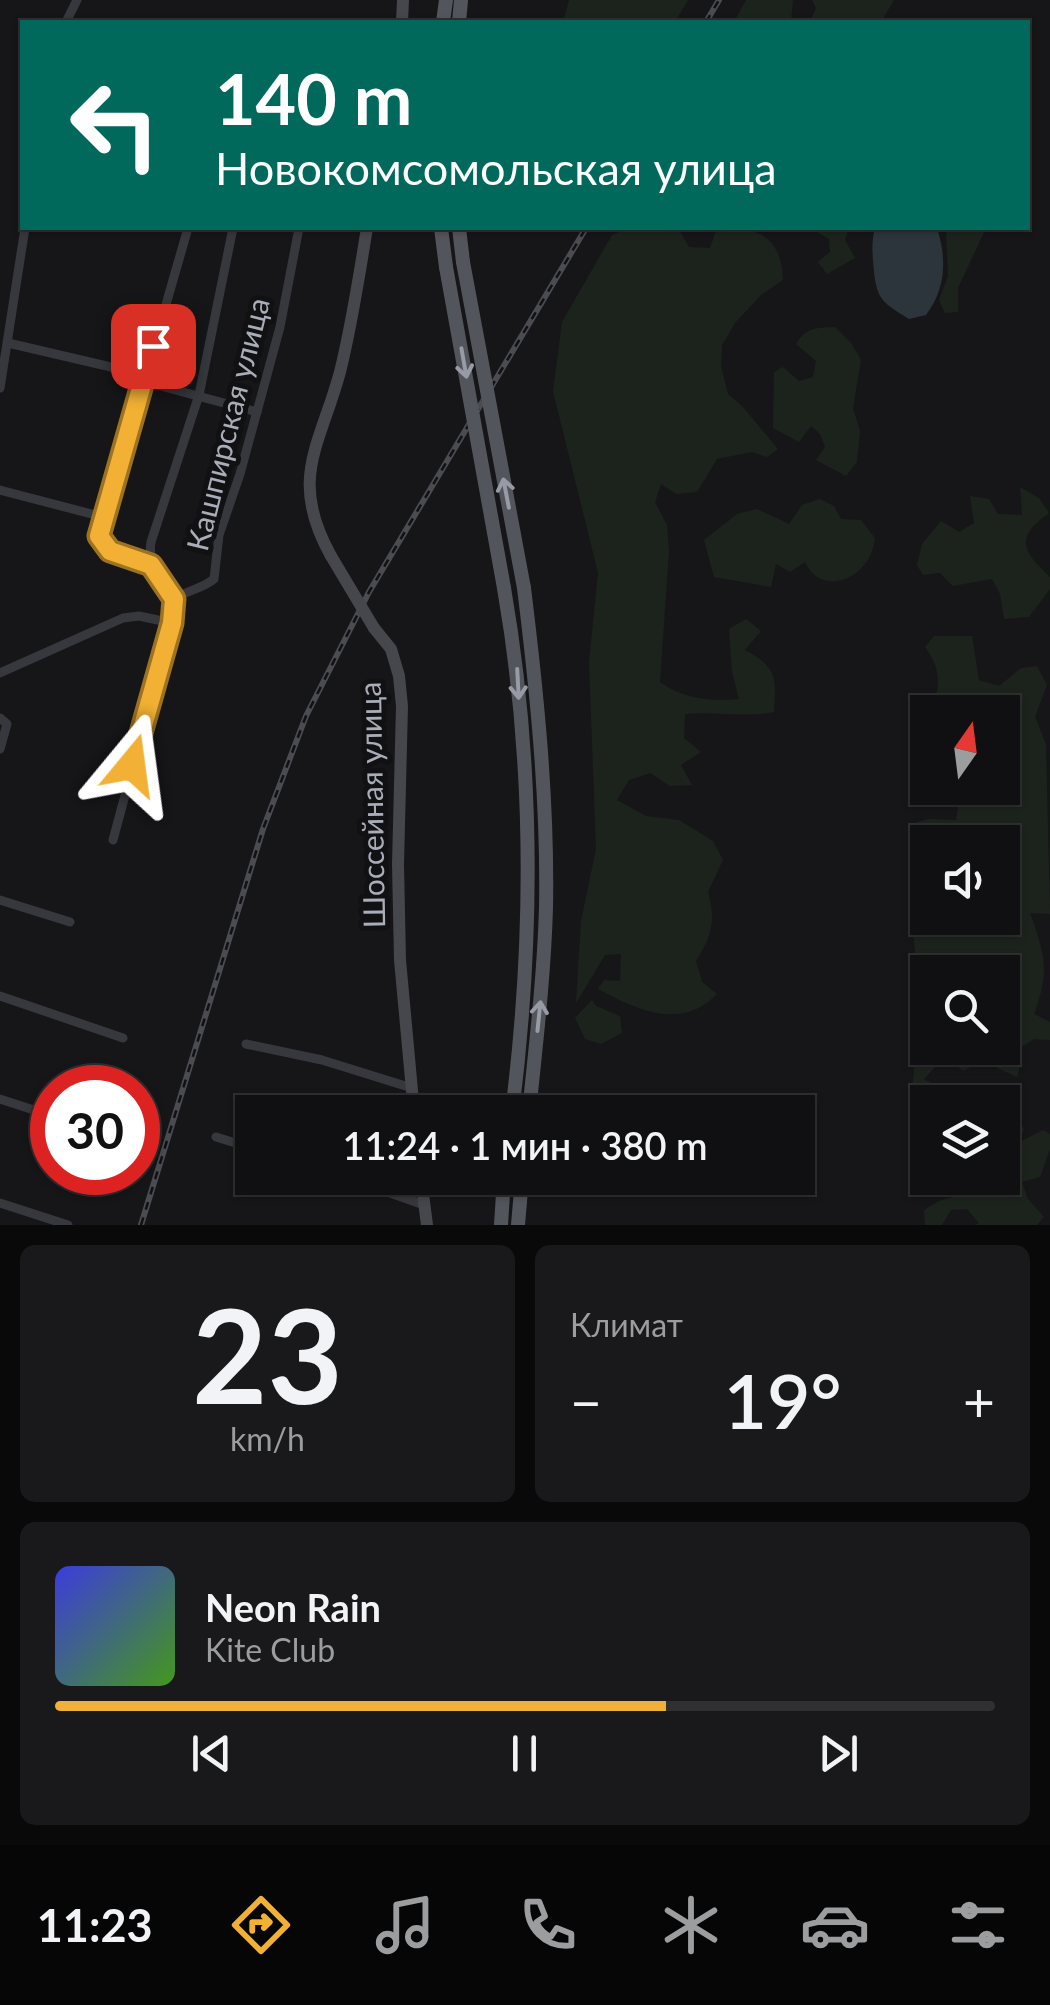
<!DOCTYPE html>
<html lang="ru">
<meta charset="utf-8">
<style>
:root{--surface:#101012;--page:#19191b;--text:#f1f3f6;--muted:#9c9d9f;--line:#303032;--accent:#f2b134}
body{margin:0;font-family:Lato,sans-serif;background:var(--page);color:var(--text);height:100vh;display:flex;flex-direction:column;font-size:38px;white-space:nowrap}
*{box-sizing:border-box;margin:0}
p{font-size:32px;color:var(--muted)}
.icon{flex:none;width:55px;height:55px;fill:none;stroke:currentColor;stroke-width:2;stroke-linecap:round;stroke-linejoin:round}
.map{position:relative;height:1225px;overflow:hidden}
.details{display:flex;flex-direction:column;gap:20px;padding:20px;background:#09090a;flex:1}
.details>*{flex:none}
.guide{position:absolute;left:20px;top:20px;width:1010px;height:210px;border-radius:0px;box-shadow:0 2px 8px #0004,0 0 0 2px var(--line);background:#00695c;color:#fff;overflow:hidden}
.needle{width:65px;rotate:14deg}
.controls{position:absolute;left:910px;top:695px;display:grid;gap:20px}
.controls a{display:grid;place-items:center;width:110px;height:110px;border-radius:0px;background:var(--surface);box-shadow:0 2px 8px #0004,0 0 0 2px var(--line);font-size:50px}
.speed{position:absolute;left:30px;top:1065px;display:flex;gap:20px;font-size:50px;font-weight:700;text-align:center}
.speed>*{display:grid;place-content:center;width:130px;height:130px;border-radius:50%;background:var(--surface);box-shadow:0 2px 8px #0004,0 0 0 2px var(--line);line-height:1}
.speed .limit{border:15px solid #d22;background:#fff;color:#111}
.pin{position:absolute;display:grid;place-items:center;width:85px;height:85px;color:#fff;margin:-42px;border-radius:20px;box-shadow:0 5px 15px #0006}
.me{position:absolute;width:110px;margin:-55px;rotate:16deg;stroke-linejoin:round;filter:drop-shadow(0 0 8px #0008)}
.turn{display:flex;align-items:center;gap:35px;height:210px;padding:0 30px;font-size:45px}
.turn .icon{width:130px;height:130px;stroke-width:2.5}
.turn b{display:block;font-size:70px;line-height:85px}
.big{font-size:75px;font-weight:600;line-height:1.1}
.details .widget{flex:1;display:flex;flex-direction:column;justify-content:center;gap:15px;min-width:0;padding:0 35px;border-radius:15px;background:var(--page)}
.details .dial{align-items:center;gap:0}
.dial b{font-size:130px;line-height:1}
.song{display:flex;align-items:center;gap:30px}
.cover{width:120px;height:120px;border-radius:15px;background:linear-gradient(135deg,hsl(240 70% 55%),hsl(100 70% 35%))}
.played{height:10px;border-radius:5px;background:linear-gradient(90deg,var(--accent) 65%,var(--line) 65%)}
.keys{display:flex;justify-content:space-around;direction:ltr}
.heat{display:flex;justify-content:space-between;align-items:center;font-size:55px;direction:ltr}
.details .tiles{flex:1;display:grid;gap:20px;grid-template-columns:1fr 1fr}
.widget:last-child{grid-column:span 2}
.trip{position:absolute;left:235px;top:1095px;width:580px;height:100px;border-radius:0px;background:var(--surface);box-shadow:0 2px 8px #0004,0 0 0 2px var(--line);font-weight:600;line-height:100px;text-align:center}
.menu{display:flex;height:160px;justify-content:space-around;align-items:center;background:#060607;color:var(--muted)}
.menu .icon{width:70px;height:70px}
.menu .selected{color:var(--accent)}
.menu b{font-size:45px;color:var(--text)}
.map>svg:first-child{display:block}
</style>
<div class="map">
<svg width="1050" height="1225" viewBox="0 0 1050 1225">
<rect width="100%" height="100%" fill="#161618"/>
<!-- green -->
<g fill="#1c231d">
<polygon points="569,0 688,0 675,22 563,22"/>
<polygon points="746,0 793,0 791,22 734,22"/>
<polygon points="812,0 894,0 881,22 810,22 816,8"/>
<path d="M629,228H678L689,247L710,248L717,228C758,227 781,235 783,280L761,295L735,323L722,345L721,366L728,394L743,407L778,449L767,457L752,452L717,459L697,492L676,494L661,484L655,502L667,525L669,551L660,682C683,699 712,702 739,699L732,672L729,629L746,619L761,631L745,650C778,668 776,677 774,712C744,718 715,711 685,714L684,738L701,752L681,765L692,785L670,786L650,773L629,780L617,800L646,816L679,820L713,841L723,860L708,892C716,920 712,936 696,961L702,982L717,994C681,1031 637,1010 598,989L604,980L620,981L621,954L605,955L576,1003L581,921L596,849L589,662L598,573L553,391L562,322L612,235Z"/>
<polygon points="810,228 849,228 845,240 855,258 827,274 818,262 830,252 829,239"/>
<polygon points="946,228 986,228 958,288 958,312 945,313 939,300 948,276"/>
<path d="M835,327L851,343L861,360L853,408L860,431L857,462L846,476L816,460L825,447L820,434L811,426L799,442L773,428L774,372L783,367L799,381L813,377L816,361L796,344C806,327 817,328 835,327Z"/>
<path d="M1020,487L1039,498L1049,513C1014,538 1022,551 1050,577V589L1029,617L1004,619L1000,594L992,579L953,586L940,573L923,575L917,565L922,544L941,521L959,532L974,523L970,496L989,499L998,514L1022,515Z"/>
<path d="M820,499L834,506L841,519L861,520L875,538C871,580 821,598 805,562L790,572L776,564L771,587L714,577L704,540L737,514L757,509L789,524L802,505Z"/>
<path d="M934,636H972L979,680L999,686L1021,668L1037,666L1047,685L1035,717L1046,744L1050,914L1030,913C1045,955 1050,971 1034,1014L1050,1022V1040L1034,1039L1017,1050L1021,1061L1017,1077L982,1061L963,1071L945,1056L942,1048H1002V972H928L927,1005L916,965L911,908L927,902L928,918H1002V842H928L927,859L908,825L928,819L956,820L961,788H1002V712H954L952,709L950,712H928L927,775L910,770L913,717L933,709C940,683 941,669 925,647Z"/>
<polygon points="592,1000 596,1006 620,1016 622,1033 601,1044 585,1039 575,1018"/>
<polygon points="932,1050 936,1066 924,1079 941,1089 948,1102 911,1104 915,1058"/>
<polygon points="1007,1103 1024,1129 1018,1143 1043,1130 1050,1134 1050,1149 1040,1177 1022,1182 1028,1199 1044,1217 1037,1225 975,1225 979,1223 967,1209 951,1210 942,1225 925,1225 924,1210 939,1201 967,1193 979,1178 1002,1178 1003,1120"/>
</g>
<!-- water -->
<path fill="#2c353c" d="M875,228H937C947,259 946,288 926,315L909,319C877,300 876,296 873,260C872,248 872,239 875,228Z"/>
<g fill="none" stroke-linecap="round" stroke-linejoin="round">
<!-- minor -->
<g stroke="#37383d" stroke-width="9">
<polyline points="66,22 77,0"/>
<polyline points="8,343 111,367 142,381 257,412"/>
<polyline points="0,388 25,228"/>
<polyline points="0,490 103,517"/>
<polyline points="151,565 110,551 99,537 188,228"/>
<path d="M174,599C188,590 202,589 214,579L219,535L240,474L280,327L299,228"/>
<polyline points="0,673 123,618 139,616 172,623"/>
<polyline points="0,718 7,724 0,749"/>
<path d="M113,840L174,613C174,581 146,573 151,542L199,395L233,228"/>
<polyline points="0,900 70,922"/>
<polyline points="0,996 123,1038"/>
<polyline points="246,1044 322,1060 412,1088"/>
<polyline points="0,1099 52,1116"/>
<polyline points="216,1137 252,1148"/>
<polyline points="348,1178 424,1205"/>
<polyline points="0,1203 68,1225"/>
</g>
<!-- secondary -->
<g stroke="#45474d" stroke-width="12">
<polyline points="402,22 403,0"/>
<path d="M331,556C288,479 320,446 340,372C352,324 359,276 367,228"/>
<polyline points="374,628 391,649 399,676 402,706 398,864 400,960 414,1112"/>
<polyline points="421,1178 427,1225"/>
</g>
<!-- primary -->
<g stroke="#53555c" stroke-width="14">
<polyline points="443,22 446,0"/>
<polyline points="459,22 461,0"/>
<polyline points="441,228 446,267"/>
<polyline points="459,228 463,262"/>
<path d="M504,588C534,761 534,938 512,1112"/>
<path d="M524,588C537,693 548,802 546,908C544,976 536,1044 529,1112"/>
<polyline points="501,1225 504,1178"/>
<polyline points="518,1225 522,1178"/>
</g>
<defs>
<g id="rail">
<polyline points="706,22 719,0"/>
<polyline points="141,1225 263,829 306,716 369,592 586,228"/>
</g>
</defs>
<!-- rail casing -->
<use href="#rail" stroke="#4a4c52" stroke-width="6"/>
<!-- rail -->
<use href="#rail" stroke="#111113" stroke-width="2.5" stroke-dasharray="8" stroke-linecap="butt"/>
<!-- secondary-bridge -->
<polyline stroke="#45474d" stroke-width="12" points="331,556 374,628"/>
<!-- primary-bridge -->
<g stroke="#53555c" stroke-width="14">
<polyline points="463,262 524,588"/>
<polyline points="446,267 504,588"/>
</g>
</g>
<!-- one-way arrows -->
<defs><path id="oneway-shaft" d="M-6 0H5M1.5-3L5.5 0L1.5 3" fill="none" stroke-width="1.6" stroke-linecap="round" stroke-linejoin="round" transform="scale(2.5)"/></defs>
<g stroke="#979ba6">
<use href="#oneway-shaft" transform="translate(464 363) rotate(80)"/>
<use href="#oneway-shaft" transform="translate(506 493) rotate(-101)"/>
<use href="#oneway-shaft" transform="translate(518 684) rotate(87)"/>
<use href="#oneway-shaft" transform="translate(539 1016) rotate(-84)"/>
</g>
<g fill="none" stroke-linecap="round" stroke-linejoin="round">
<defs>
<polyline id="route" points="132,765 172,623 174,599 151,565 110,551 99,536 153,346"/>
</defs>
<!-- route casing -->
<use href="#route" stroke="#9d7322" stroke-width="25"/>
<!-- route -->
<use href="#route" stroke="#f2b134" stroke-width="18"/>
</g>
<g text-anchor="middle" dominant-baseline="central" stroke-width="10" stroke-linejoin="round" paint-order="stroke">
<!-- street labels -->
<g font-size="30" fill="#a8adb8" stroke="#111113">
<text transform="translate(227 424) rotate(-76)">Кашпирская улица</text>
<text transform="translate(371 805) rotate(-91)">Шоссейная улица</text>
</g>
</g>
</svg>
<div class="controls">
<a><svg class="needle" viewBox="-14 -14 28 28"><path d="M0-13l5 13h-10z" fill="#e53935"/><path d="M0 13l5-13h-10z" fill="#9c9d9f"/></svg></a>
<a><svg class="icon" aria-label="sound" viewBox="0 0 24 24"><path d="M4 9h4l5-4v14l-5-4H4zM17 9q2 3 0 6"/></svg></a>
<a><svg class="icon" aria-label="search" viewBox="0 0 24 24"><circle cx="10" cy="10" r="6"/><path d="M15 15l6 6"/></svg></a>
<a><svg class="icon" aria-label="layers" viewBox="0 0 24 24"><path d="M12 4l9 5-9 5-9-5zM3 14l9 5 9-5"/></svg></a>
</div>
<div class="speed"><div class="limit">30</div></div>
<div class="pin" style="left:153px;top:346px;background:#d93025"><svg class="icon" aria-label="arrive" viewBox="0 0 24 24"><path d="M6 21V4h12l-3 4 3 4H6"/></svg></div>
<svg class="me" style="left:132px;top:765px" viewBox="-20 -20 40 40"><path d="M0-17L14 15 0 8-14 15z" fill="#f2b134" stroke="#fff" stroke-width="4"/></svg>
<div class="trip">11:24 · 1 мин · 380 m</div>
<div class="guide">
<div class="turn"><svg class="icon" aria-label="left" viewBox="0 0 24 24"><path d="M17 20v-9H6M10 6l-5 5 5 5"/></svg><div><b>140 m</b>Новокомсомольская улица</div></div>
</div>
</div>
<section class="details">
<div class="tiles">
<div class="widget dial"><b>23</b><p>km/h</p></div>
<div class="widget"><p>Климат</p>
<div class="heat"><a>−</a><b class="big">19°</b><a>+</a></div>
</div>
<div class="widget">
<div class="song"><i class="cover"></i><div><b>Neon Rain</b><p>Kite Club</p></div></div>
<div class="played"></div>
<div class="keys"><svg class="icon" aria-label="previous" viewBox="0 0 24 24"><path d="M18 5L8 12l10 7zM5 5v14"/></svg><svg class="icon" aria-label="pause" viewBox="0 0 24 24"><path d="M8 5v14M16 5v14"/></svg><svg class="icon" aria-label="next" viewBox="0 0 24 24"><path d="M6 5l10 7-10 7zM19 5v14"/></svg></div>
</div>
</div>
</section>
<nav class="menu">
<b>11:23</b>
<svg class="icon selected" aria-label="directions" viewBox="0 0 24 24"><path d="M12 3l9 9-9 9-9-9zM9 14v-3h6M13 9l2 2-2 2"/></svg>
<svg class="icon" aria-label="music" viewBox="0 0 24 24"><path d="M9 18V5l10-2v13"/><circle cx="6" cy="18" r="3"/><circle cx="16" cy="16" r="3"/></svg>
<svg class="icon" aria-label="phone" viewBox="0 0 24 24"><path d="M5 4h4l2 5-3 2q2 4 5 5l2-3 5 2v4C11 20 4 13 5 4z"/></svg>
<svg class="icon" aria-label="climate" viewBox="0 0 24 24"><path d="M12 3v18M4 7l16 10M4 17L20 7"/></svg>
<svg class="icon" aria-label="car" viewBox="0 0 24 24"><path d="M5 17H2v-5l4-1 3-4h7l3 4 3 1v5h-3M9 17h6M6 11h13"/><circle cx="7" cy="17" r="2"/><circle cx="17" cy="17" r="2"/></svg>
<svg class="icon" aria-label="filters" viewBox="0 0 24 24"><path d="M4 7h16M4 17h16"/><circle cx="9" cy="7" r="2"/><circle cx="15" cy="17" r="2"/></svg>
</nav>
